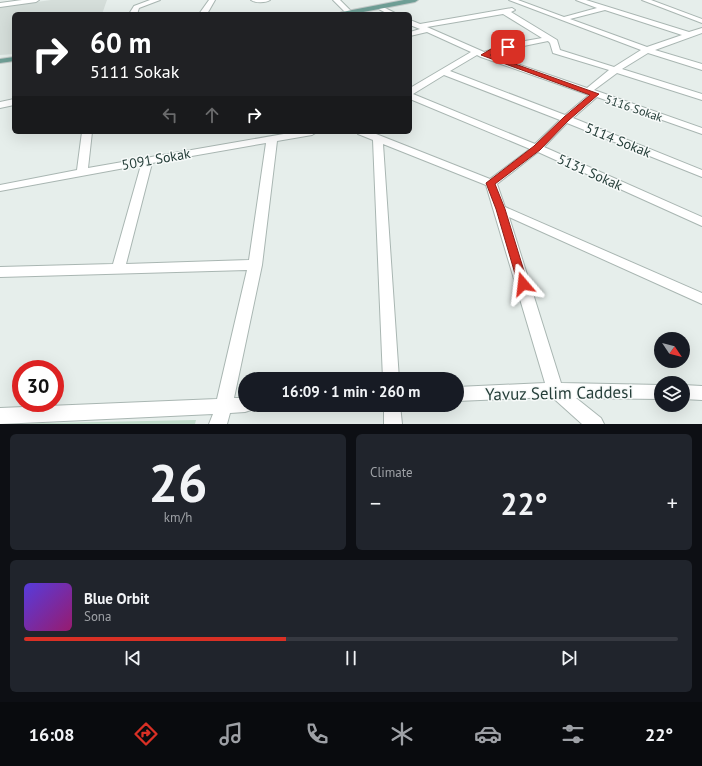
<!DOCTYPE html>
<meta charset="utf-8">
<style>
:root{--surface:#171b24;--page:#20242c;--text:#f1f3f6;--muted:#9ea1a6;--line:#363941;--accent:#d93025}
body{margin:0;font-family:"PT Sans",sans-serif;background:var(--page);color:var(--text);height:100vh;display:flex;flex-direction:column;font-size:15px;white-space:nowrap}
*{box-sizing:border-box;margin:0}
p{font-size:13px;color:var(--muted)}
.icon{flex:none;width:22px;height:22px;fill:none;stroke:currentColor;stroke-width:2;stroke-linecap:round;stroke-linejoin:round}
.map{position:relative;height:424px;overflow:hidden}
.details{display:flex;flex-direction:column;gap:10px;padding:10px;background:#0d0f14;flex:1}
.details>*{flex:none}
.guide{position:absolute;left:12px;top:12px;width:400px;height:122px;border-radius:6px;box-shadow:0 4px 16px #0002;background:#202124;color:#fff;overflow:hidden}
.needle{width:26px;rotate:125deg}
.fabs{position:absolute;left:654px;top:332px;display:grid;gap:8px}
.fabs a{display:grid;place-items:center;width:36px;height:36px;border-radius:50%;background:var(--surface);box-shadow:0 4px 16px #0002;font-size:20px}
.speed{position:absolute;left:12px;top:360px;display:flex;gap:8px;font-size:20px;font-weight:700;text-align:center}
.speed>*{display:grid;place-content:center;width:52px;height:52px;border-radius:50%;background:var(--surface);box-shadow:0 4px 16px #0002;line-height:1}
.speed .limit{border:6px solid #d22;background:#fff;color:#111}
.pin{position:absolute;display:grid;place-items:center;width:34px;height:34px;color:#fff;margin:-17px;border-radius:8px;box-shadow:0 2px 6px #0006}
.me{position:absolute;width:44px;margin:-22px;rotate:343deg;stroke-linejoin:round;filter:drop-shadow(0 0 3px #0008)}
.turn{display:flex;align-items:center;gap:14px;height:84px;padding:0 12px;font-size:18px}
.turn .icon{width:52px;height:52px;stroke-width:2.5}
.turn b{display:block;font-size:28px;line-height:34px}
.lanes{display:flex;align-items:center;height:38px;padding:0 12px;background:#0003;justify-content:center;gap:20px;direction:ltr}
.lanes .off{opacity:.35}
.big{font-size:30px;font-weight:700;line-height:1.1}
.details .card{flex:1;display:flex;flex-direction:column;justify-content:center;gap:6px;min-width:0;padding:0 14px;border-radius:6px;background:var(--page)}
.details .dial{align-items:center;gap:0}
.dial b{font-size:52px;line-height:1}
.song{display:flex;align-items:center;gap:12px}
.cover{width:48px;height:48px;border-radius:6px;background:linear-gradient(135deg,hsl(250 70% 55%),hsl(320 70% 35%))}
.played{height:4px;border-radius:2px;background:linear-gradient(90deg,var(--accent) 40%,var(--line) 40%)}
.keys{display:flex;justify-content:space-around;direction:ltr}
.heat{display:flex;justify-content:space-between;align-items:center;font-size:22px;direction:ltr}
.details .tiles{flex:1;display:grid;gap:10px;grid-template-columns:1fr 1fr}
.card:last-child{grid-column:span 2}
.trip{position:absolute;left:238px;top:372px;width:226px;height:40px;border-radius:20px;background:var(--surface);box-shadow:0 4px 16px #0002;font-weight:700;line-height:40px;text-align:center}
.menu{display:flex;height:64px;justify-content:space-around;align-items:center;background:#090b0e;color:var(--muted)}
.menu .icon{width:28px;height:28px}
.menu .selected{color:var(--accent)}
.menu b{font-size:18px;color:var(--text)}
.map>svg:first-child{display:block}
</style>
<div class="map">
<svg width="702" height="424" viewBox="0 0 702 424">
<rect width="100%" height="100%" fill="#e6eeeb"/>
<!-- built -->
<polygon fill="#d5deda" points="51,0 107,0 102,14 14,14 14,54 0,55 0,7"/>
<!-- green -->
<polygon fill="#c2ddcb" points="196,420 195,424 0,424"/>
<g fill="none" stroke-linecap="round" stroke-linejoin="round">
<defs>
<g id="minor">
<polygon points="22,0 39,0 36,2 0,7 0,3"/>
<polygon points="150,0 160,0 139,8 137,14 129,14 134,6"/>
<polygon points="209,0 215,0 207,14 199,14"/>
<path d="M251,0H270C266,3 255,3 251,0Z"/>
<polygon points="333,0 340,0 353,13 347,14"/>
<path d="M509,0H518L564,17L597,8L576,0H586L689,32L702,28V33L655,50L702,64V70L648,53L622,69L702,94V100L617,73L594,90L702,128V134L597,97L573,118L702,170V177L567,123L544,147L702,217V226L538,152L497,184L505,207L702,293V304L509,217L561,383L661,385V399L576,398L601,418L604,424H582L552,397L457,401V387L545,383L486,185L383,144L399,379H383L373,140L358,134L357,132H371L490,179L530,149L410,99V88L471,52L427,32L410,36V32L420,29L410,25V20L420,24L512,8L515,10L511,12L557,40L560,50L614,67L641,50ZM605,10L682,35L647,47L570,19ZM503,14L542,38L508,44L484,52L427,27ZM548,41L550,43L553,53L609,70L587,88L491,55L509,49ZM477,55L481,57L589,95L565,115L450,71ZM444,75L560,120L535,144L413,94Z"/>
<polygon points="642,0 651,0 702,19 702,23"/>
<polygon points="379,5 397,14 388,14 377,8 376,7"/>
<polygon points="14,99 14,105 0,108 0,102"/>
<path d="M82,132H92L88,168L295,132H317L312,135L277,141L262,265L234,398H245V405H253L251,410L245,412L230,413L227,424H209L213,414L0,424V408L217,399L247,270L0,277V267L113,264L141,165L0,191V185L77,170ZM266,143L249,260L126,264L152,163Z"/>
<polygon points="683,385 702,386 702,400 683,399"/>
<polygon points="384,405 400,405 402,424 384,424"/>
</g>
<g id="major">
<polygon points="404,0 418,0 415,2 353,14 338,14 342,12"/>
<polygon points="14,57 14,61 0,63 0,59"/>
</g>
</defs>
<!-- minor casing -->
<use href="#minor" stroke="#a9b6b2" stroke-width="2"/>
<!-- major casing -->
<use href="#major" stroke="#c2c9c8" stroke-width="2"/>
<!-- minor -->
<use href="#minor" fill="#fff" fill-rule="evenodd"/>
<!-- major -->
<use href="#major" fill="#6f9f96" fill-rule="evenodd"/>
</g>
<!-- route -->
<polygon fill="#d93025" stroke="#8d1f18" points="508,45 510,46 510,48 490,55 599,94 569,120 540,150 495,184 505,209 528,284 527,287 519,287 518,284 496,209 486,183 534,146 564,117 590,95 481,55 491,49"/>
<g text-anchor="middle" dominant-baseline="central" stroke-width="3" stroke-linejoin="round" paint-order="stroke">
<!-- far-street labels -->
<g font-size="12" fill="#263f3a" stroke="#f7faf9">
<text transform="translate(634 108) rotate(19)">5116 Sokak</text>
</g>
<!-- street labels -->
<g font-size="14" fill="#263f3a" stroke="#f7faf9">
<text transform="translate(618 140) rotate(22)">5114 Sokak</text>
<text transform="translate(156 159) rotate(-10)">5091 Sokak</text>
<text transform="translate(590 172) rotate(24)">5131 Sokak</text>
</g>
<!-- near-street labels -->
<g font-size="17" fill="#263f3a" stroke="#f7faf9">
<text transform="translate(559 393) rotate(-1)">Yavuz Selim Caddesi</text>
</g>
</g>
</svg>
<div class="fabs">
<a><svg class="needle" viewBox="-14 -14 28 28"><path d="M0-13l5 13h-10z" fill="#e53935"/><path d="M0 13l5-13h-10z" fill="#9ea1a6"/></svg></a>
<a><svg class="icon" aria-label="layers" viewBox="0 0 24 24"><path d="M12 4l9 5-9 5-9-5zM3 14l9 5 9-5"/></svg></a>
</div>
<div class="speed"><div class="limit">30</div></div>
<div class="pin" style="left:508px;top:47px;background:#d93025"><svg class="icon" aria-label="arrive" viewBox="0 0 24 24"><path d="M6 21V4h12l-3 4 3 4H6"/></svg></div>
<svg class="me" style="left:523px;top:284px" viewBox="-20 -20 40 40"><path d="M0-17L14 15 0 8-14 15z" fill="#d93025" stroke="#fff" stroke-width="4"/></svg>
<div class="trip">16:09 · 1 min · 260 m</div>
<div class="guide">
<div class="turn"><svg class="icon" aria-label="right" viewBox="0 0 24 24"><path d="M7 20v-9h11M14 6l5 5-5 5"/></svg><div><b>60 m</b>5111 Sokak</div></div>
<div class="lanes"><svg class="icon off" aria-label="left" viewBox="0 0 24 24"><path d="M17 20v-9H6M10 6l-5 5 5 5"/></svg><svg class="icon off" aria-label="ahead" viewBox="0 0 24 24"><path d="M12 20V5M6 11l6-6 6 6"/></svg><svg class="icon" aria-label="right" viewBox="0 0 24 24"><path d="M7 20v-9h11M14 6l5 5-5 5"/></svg></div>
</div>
</div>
<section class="details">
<div class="tiles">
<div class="card dial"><b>26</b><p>km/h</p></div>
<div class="card"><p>Climate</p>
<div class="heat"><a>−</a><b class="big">22°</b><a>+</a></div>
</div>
<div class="card">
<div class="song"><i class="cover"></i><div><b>Blue Orbit</b><p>Sona</p></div></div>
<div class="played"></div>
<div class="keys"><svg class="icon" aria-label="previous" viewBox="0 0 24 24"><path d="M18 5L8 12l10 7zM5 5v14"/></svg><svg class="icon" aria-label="pause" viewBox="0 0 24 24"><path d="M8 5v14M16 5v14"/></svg><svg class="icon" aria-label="next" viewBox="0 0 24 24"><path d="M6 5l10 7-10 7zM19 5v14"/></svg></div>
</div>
</div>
</section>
<nav class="menu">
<b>16:08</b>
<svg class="icon selected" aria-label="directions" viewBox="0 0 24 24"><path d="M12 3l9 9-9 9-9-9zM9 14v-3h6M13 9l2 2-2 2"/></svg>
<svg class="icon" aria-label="music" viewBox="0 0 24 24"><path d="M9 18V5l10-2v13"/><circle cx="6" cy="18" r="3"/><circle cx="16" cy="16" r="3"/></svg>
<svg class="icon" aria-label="phone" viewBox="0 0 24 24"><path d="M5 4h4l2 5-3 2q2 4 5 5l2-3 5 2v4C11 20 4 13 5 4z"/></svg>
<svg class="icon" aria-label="climate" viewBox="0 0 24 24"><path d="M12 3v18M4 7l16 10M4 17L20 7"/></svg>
<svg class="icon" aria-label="car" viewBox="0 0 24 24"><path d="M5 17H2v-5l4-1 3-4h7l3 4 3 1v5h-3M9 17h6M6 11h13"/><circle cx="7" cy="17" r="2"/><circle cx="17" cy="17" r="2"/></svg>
<svg class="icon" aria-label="filters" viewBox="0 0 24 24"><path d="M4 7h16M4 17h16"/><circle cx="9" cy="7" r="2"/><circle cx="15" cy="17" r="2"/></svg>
<b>22°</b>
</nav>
